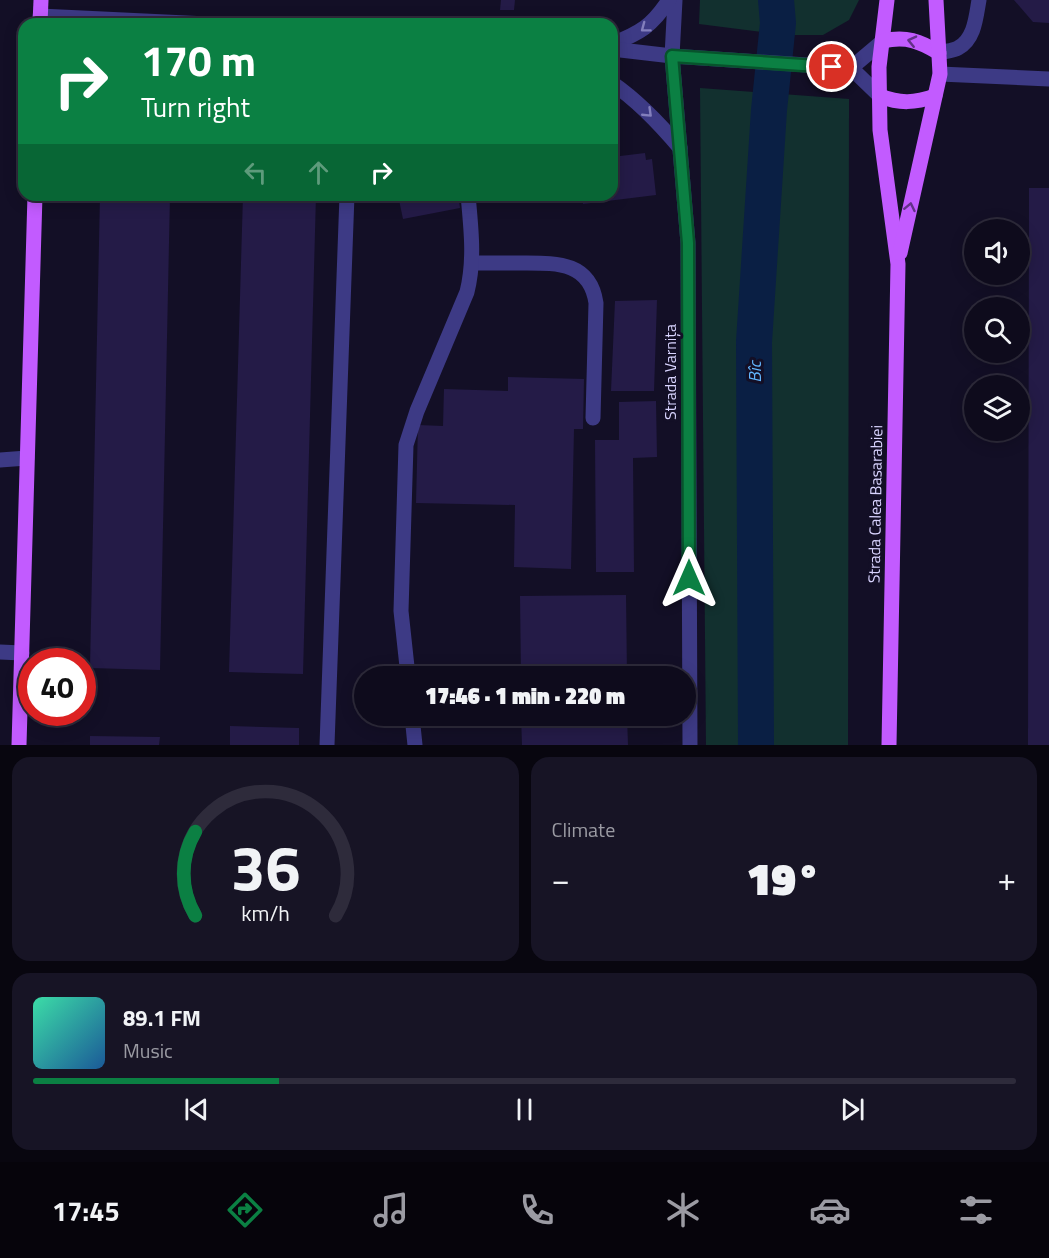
<!DOCTYPE html>
<meta charset="utf-8">
<style>
:root{--surface:#0e0b1c;--page:#171425;--text:#f1f3f6;--muted:#9b9ba3;--line:#2e2b3b;--accent:#0b8043}
body{margin:0;font-family:"Titillium Web",sans-serif;background:var(--page);color:var(--text);height:100vh;display:flex;flex-direction:column;font-size:22px;white-space:nowrap}
*{box-sizing:border-box;margin:0}
p{font-size:20px;color:var(--muted)}
.icon{flex:none;width:33px;height:33px;fill:none;stroke:currentColor;stroke-width:2;stroke-linecap:round;stroke-linejoin:round}
.map{position:relative;height:745px;overflow:hidden}
.details{display:flex;flex-direction:column;gap:12px;padding:12px;background:#08060f;flex:1}
.details>*{flex:none}
.top-card{position:absolute;left:18px;top:18px;width:600px;height:183px;border-radius:18px;box-shadow:0 3px 15px #0003,0 0 0 2px var(--line);background:#0b8043;color:#fff;overflow:hidden}
.controls{position:absolute;left:964px;top:219px;display:grid;gap:12px}
.controls a{display:grid;place-items:center;width:66px;height:66px;border-radius:50%;background:var(--surface);box-shadow:0 3px 15px #0003,0 0 0 2px var(--line);font-size:30px}
.speed{position:absolute;left:18px;top:648px;display:flex;gap:12px;font-size:30px;font-weight:700;text-align:center}
.speed>*{display:grid;place-content:center;width:78px;height:78px;border-radius:50%;background:var(--surface);box-shadow:0 3px 15px #0003,0 0 0 2px var(--line);line-height:1}
.speed .limit{border:9px solid #d22;background:#fff;color:#111}
.pin{position:absolute;display:grid;place-items:center;width:51px;height:51px;color:#fff;margin:-26px;border:3px solid #fff;border-radius:50%;box-shadow:0 2px 6px #0007}
.me{position:absolute;width:66px;margin:-33px;rotate:0deg;stroke-linejoin:round;filter:drop-shadow(0 0 4px #0008)}
.turn{display:flex;align-items:center;gap:21px;height:126px;padding:0 24px;font-size:27px}
.turn .icon{width:78px;height:78px;stroke-width:2.5}
.turn b{display:block;font-size:42px;line-height:51px}
.lanes{display:flex;align-items:center;height:57px;padding:0 24px;background:#0003;justify-content:center;gap:30px;direction:ltr}
.lanes .off{opacity:.35}
.big{font-size:45px;font-weight:800;line-height:1.1}
.details .tile{flex:1;display:flex;flex-direction:column;justify-content:center;gap:9px;min-width:0;padding:0 21px;border-radius:18px;background:var(--page)}
.details .dial{align-items:center;gap:0}
.dial svg{height:156px;overflow:visible;fill:none;stroke:var(--line);stroke-width:7;stroke-linecap:round;text-anchor:middle}
.dial text{fill:var(--text);stroke:none}
.song{display:flex;align-items:center;gap:18px}
.cover{width:72px;height:72px;border-radius:9px;background:linear-gradient(135deg,hsl(160 70% 55%),hsl(210 70% 35%))}
.played{height:6px;border-radius:3px;background:linear-gradient(90deg,var(--accent) 25%,var(--line) 25%)}
.keys{display:flex;justify-content:space-around;direction:ltr}
.heat{display:flex;justify-content:space-between;align-items:center;font-size:33px;direction:ltr}
.details .tiles{flex:1;display:grid;gap:12px;grid-template-columns:1fr 1fr}
.tile:last-child{grid-column:span 2}
.trip{position:absolute;left:354px;top:666px;width:342px;height:60px;border-radius:30px;background:var(--surface);box-shadow:0 3px 15px #0003,0 0 0 2px var(--line);font-weight:800;line-height:60px;text-align:center}
.tabs{display:flex;height:96px;justify-content:space-around;align-items:center;background:#06040b;color:var(--muted)}
.tabs .icon{width:42px;height:42px}
.tabs .selected{color:var(--accent)}
.tabs b{font-size:27px;color:var(--text)}
.map>svg:first-child{display:block}
</style>
<div class="map">
<svg width="1049" height="745" viewBox="0 0 1049 745">
<rect width="100%" height="100%" fill="#130f26"/>
<!-- green -->
<g fill="#12302f">
<polygon points="700,0 859,0 849,20 823,35 787,35 699,24"/>
<polygon points="700,88 849,99 848,745 706,745"/>
</g>
<g fill="none" stroke-linecap="round" stroke-linejoin="round">
<!-- river -->
<polyline stroke="#0a1f44" stroke-width="36" points="756,745 754,342 769,110 778,23 776,0"/>
</g>
<!-- building -->
<g fill="#241b47">
<polygon points="501,0 515,0 514,10 500,10"/>
<polygon points="1014,0 1049,0 1049,23 1033,22"/>
<polygon points="645,153 646,160 652,159 656,195 583,204 582,195 612,195 612,157"/>
<polygon points="1029,188 1049,188 1049,745 1028,745"/>
<polygon points="100,195 170,195 160,670 90,668"/>
<polygon points="243,195 316,195 303,674 229,672"/>
<polygon points="398,195 458,195 460,208 403,219"/>
<polygon points="657,300 654,391 611,391 615,301"/>
<polygon points="508,377 584,379 583,429 574,429 571,569 514,567 515,505 416,503 418,425 443,426 444,389 508,391"/>
<polygon points="656,401 657,457 633,458 634,572 596,572 595,440 619,440 619,402"/>
<polygon points="626,595 627,676 521,676 520,596"/>
<polygon points="521,716 627,716 628,745 522,745"/>
<polygon points="230,726 299,728 299,745 230,745"/>
<polygon points="90,736 160,737 159,745 90,745"/>
</g>
<g fill="none" stroke-linecap="round" stroke-linejoin="round">
<!-- minor -->
<g stroke="#3d3a85" stroke-width="15">
<polyline points="675,0 672,56 688,243 690,745"/>
<polyline points="40,16 207,24"/>
<path d="M612,44C640,33 652,26 669,0"/>
<polyline points="612,49 672,56 851,68 880,96"/>
<path d="M939,53C945,51 953,51 958,48C975,39 976,16 979,0"/>
<polyline points="851,68 883,41"/>
<polyline points="940,74 1049,79"/>
<path d="M612,83C638,101 660,124 680,148"/>
<path d="M472,263C489,263 507,263 524,263C557,263 590,262 596,303L593,418"/>
<polyline points="0,460 27,458"/>
<polyline points="0,652 22,653"/>
<path d="M408,676L401,611L406,445L417,411L467,292C475,260 471,228 468,195"/>
<polyline points="412,716 415,745"/>
<polyline points="327,745 347,195"/>
</g>
<!-- major -->
<g stroke="#c25bff" stroke-width="15">
<polyline points="887,0 879,67 880,130 898,264 889,745"/>
<polyline points="40,24 41,0"/>
<path d="M883,41C906,36 920,41 939,53"/>
<path d="M880,96C900,104 915,103 935,96"/>
<polyline points="900,253 940,74 936,0"/>
<polyline points="19,745 35,195"/>
</g>
</g>
<!-- one-way arrows -->
<defs><path id="oneway-chevron" d="M-2-3.5L2.5 0L-2 3.5" fill="none" stroke-width="1.6" stroke-linecap="round" stroke-linejoin="round" transform="scale(1.5)"/></defs>
<g stroke="#837fbc">
<use href="#oneway-chevron" transform="translate(645 28) rotate(143)"/>
<use href="#oneway-chevron" transform="translate(648 113) rotate(44)"/>
</g>
<g stroke="#623188">
<use href="#oneway-chevron" transform="translate(912 41) rotate(-167)"/>
<use href="#oneway-chevron" transform="translate(910 207) rotate(-78)"/>
</g>
<g fill="none" stroke-linecap="round" stroke-linejoin="round">
<defs>
<polyline id="route" points="689,578 688,243 672,56 832,67"/>
</defs>
<!-- route casing -->
<use href="#route" stroke="#07532c" stroke-width="15"/>
<!-- route -->
<use href="#route" stroke="#0b8043" stroke-width="10"/>
</g>
<g text-anchor="middle" dominant-baseline="central" stroke-width="6" stroke-linejoin="round" paint-order="stroke">
<!-- street labels -->
<g font-size="16" fill="#d9d4ff" stroke="#130f26">
<text transform="translate(670 372) rotate(-90)">Strada Varnița</text>
<text transform="translate(875 504) rotate(-89)">Strada Calea Basarabiei</text>
</g>
<!-- water labels -->
<g font-size="18" font-style="italic" fill="#62b6ff" stroke="#130f26">
<text transform="translate(754 372) rotate(-90)">Bîc</text>
</g>
</g>
</svg>
<div class="controls">
<a><svg class="icon" aria-label="sound" viewBox="0 0 24 24"><path d="M4 9h4l5-4v14l-5-4H4zM17 9q2 3 0 6"/></svg></a>
<a><svg class="icon" aria-label="search" viewBox="0 0 24 24"><circle cx="10" cy="10" r="6"/><path d="M15 15l6 6"/></svg></a>
<a><svg class="icon" aria-label="layers" viewBox="0 0 24 24"><path d="M12 4l9 5-9 5-9-5zM3 14l9 5 9-5"/></svg></a>
</div>
<div class="speed"><div class="limit">40</div></div>
<div class="pin" style="left:832px;top:67px;background:#d93025"><svg class="icon" aria-label="arrive" viewBox="0 0 24 24"><path d="M6 21V4h12l-3 4 3 4H6"/></svg></div>
<svg class="me" style="left:689px;top:578px" viewBox="-20 -20 40 40"><path d="M0-17L14 15 0 8-14 15z" fill="#0b8043" stroke="#fff" stroke-width="4"/></svg>
<div class="trip">17:46 · 1 min · 220 m</div>
<div class="top-card">
<div class="turn"><svg class="icon" aria-label="right" viewBox="0 0 24 24"><path d="M7 20v-9h11M14 6l5 5-5 5"/></svg><div><b>170 m</b>Turn right</div></div>
<div class="lanes"><svg class="icon off" aria-label="left" viewBox="0 0 24 24"><path d="M17 20v-9H6M10 6l-5 5 5 5"/></svg><svg class="icon off" aria-label="ahead" viewBox="0 0 24 24"><path d="M12 20V5M6 11l6-6 6 6"/></svg><svg class="icon" aria-label="right" viewBox="0 0 24 24"><path d="M7 20v-9h11M14 6l5 5-5 5"/></svg></div>
</div>
</div>
<section class="details">
<div class="tiles">
<div class="tile dial"><svg viewBox="0 0 100 80">
<path d="M14 69A42 42 0 1 1 86 69"/>
<path d="M14 69A42 42 0 0 1 14 26" stroke="#0b8043"/>
<text x="50" y="56" font-size="32" font-weight="700">36</text>
<text x="50" y="72" font-size="11">km/h</text>
</svg></div>
<div class="tile"><p>Climate</p>
<div class="heat"><a>−</a><b class="big">19°</b><a>+</a></div>
</div>
<div class="tile">
<div class="song"><i class="cover"></i><div><b>89.1 FM</b><p>Music</p></div></div>
<div class="played"></div>
<div class="keys"><svg class="icon" aria-label="previous" viewBox="0 0 24 24"><path d="M18 5L8 12l10 7zM5 5v14"/></svg><svg class="icon" aria-label="pause" viewBox="0 0 24 24"><path d="M8 5v14M16 5v14"/></svg><svg class="icon" aria-label="next" viewBox="0 0 24 24"><path d="M6 5l10 7-10 7zM19 5v14"/></svg></div>
</div>
</div>
</section>
<nav class="tabs">
<b>17:45</b>
<svg class="icon selected" aria-label="directions" viewBox="0 0 24 24"><path d="M12 3l9 9-9 9-9-9zM9 14v-3h6M13 9l2 2-2 2"/></svg>
<svg class="icon" aria-label="music" viewBox="0 0 24 24"><path d="M9 18V5l10-2v13"/><circle cx="6" cy="18" r="3"/><circle cx="16" cy="16" r="3"/></svg>
<svg class="icon" aria-label="phone" viewBox="0 0 24 24"><path d="M5 4h4l2 5-3 2q2 4 5 5l2-3 5 2v4C11 20 4 13 5 4z"/></svg>
<svg class="icon" aria-label="climate" viewBox="0 0 24 24"><path d="M12 3v18M4 7l16 10M4 17L20 7"/></svg>
<svg class="icon" aria-label="car" viewBox="0 0 24 24"><path d="M5 17H2v-5l4-1 3-4h7l3 4 3 1v5h-3M9 17h6M6 11h13"/><circle cx="7" cy="17" r="2"/><circle cx="17" cy="17" r="2"/></svg>
<svg class="icon" aria-label="filters" viewBox="0 0 24 24"><path d="M4 7h16M4 17h16"/><circle cx="9" cy="7" r="2"/><circle cx="15" cy="17" r="2"/></svg>
</nav>
